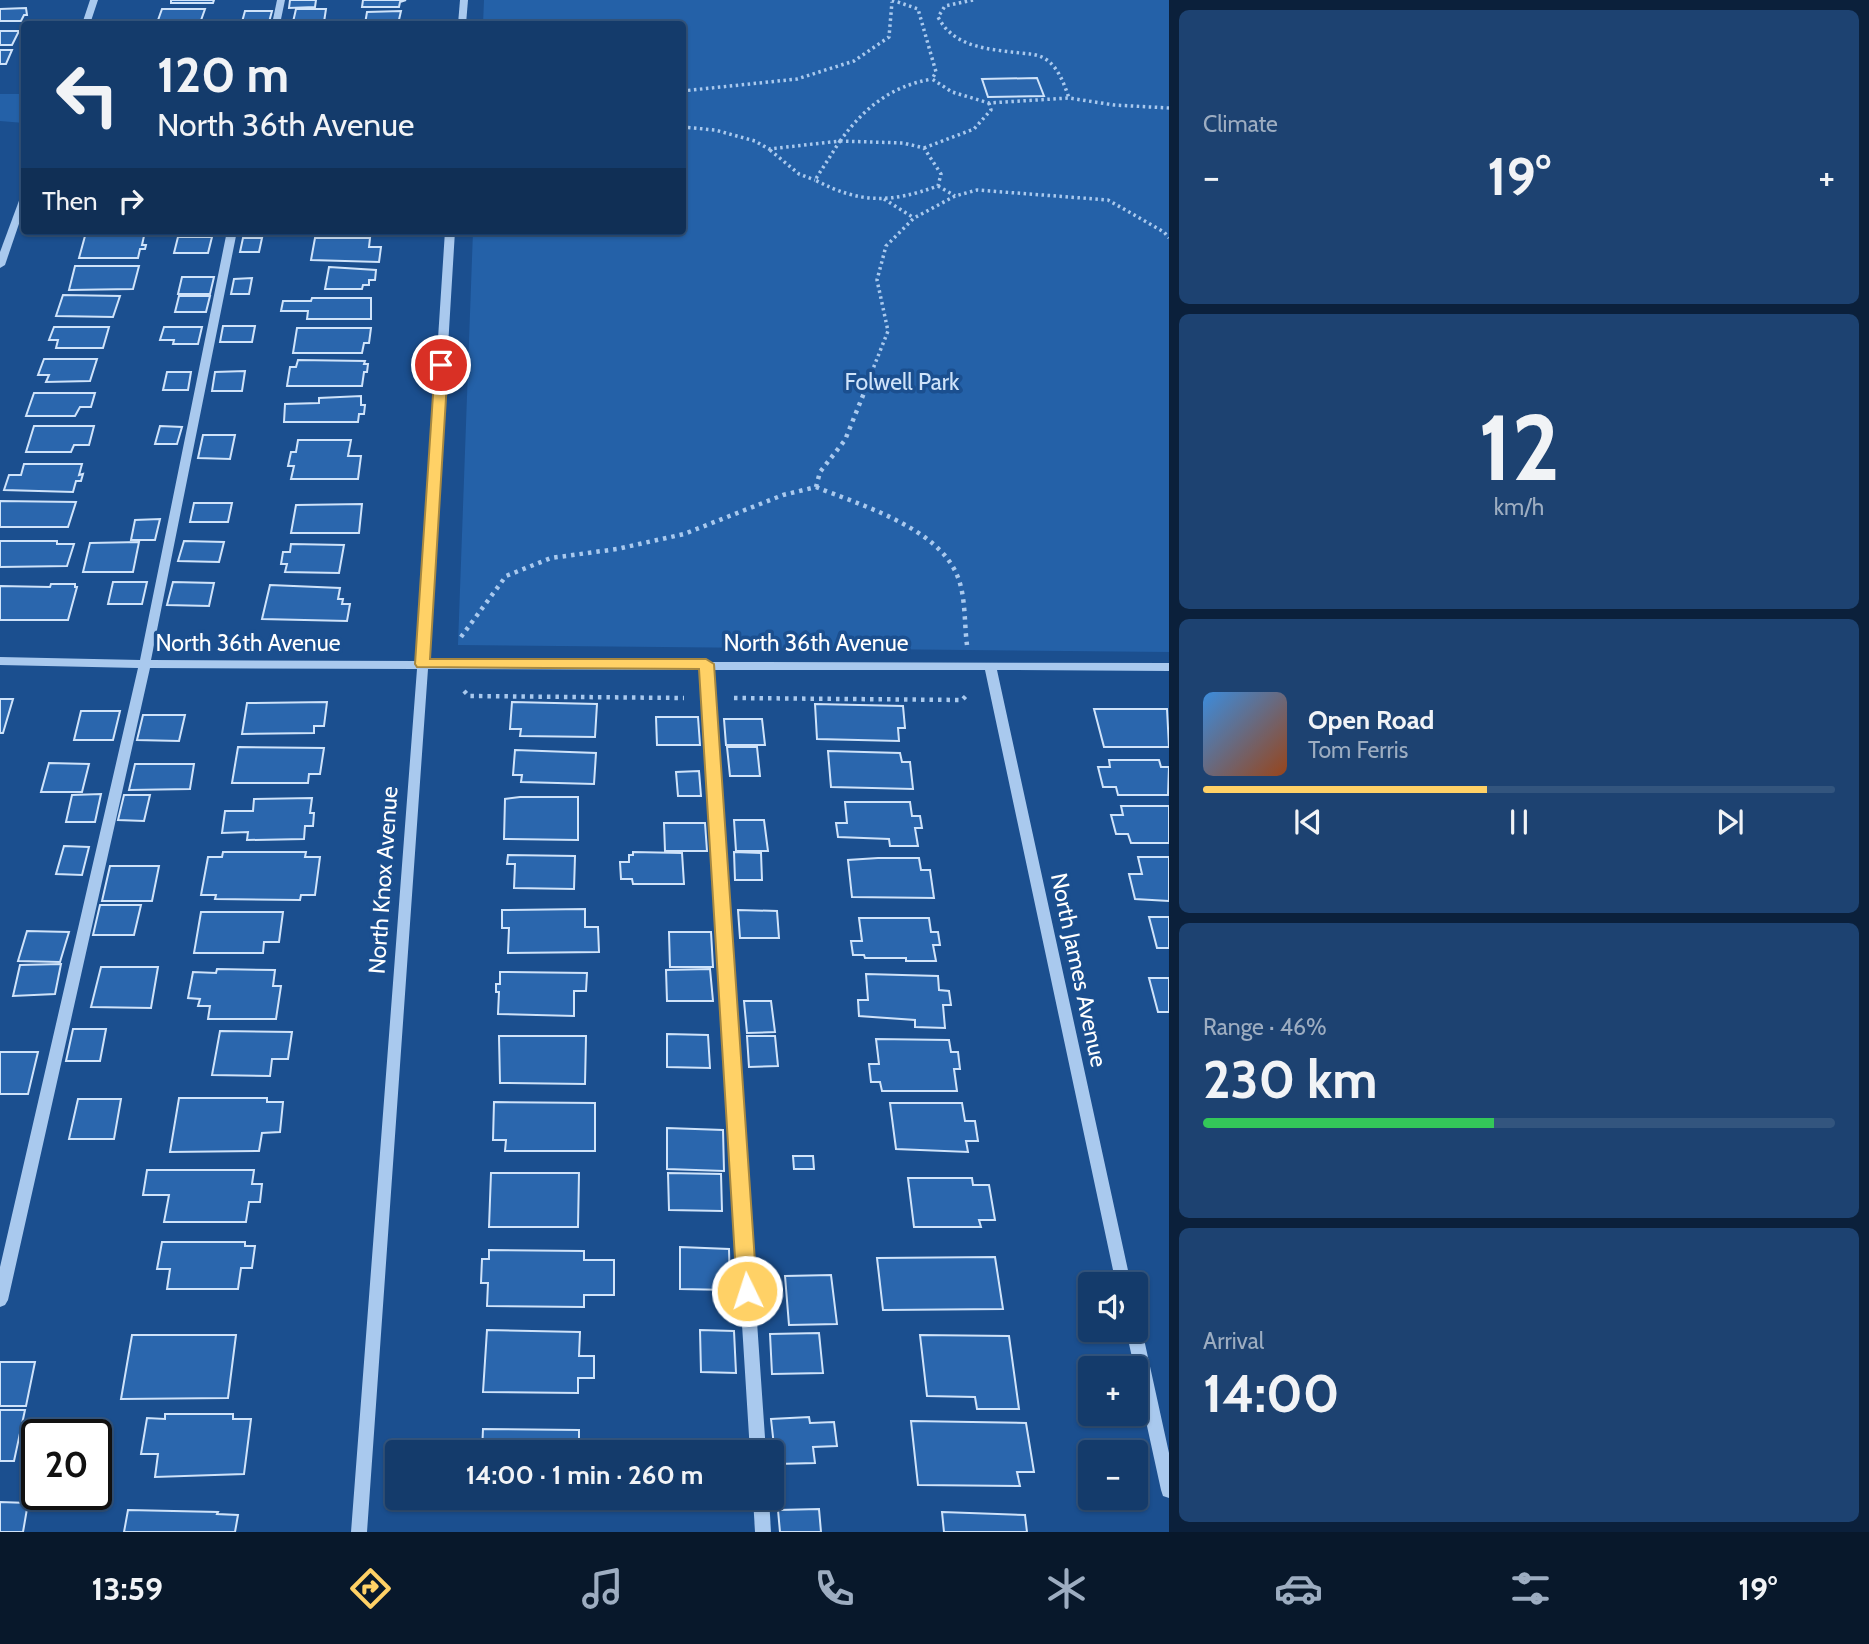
<!DOCTYPE html>
<meta charset="utf-8">
<style>
:root{--surface:#143b6b;--page:#1d4271;--text:#f1f3f6;--muted:#9dadc1;--line:#33557e;--accent:#ffd166}
body{margin:0;font-family:Cabin,sans-serif;background:var(--page);color:var(--text);height:100vh;display:flex;flex-direction:column;font-size:26px;white-space:nowrap}
*{box-sizing:border-box;margin:0}
p{font-size:23px;color:var(--muted)}
.icon{flex:none;width:38px;height:38px;fill:none;stroke:currentColor;stroke-width:2;stroke-linecap:round;stroke-linejoin:round}
.map{position:relative;flex:1;overflow:hidden}
.drawer{display:flex;flex-direction:column;gap:10px;padding:10px;background:#0b203b;width:700px}
.drawer>*{flex:none}
.hud{position:absolute;left:21px;top:21px;width:665px;height:214px;border-radius:7px;box-shadow:0 2px 5px #0004,0 0 0 2px var(--line);background:#143b6b;color:var(--text);overflow:hidden}
.tools{position:absolute;left:1078px;top:1272px;display:grid;gap:14px}
.tools a{display:grid;place-items:center;width:70px;height:70px;border-radius:7px;background:var(--surface);box-shadow:0 2px 5px #0004,0 0 0 2px var(--line);font-size:35px}
.speed{position:absolute;left:21px;top:1419px;display:flex;gap:14px;font-size:35px;font-weight:700;text-align:center}
.speed>*{display:grid;place-content:center;width:91px;height:91px;border-radius:50%;background:var(--surface);box-shadow:0 2px 5px #0004,0 0 0 2px var(--line);line-height:1}
.speed .limit{border:4px solid #111;border-radius:10px;background:#fff;color:#111}
.pin{position:absolute;display:grid;place-items:center;width:60px;height:60px;color:#fff;margin:-30px;border:4px solid #fff;border-radius:50%;box-shadow:0 2px 7px #0007}
.me{position:absolute;width:77px;margin:-38px;rotate:356deg;stroke-linejoin:round;filter:drop-shadow(0 0 5px #0008)}
.turn{display:flex;align-items:center;gap:24px;height:147px;padding:0 21px;font-size:32px}
.turn .icon{width:91px;height:91px;stroke-width:2.5}
.turn b{display:block;font-size:49px;line-height:60px}
.then{display:flex;align-items:center;height:66px;padding:0 21px;background:#0003;gap:14px;font-size:26px}
.big{font-size:52px;font-weight:700;line-height:1.1}
.drawer .card{flex:1;display:flex;flex-direction:column;justify-content:center;gap:10px;min-width:0;padding:0 24px;border-radius:10px;background:var(--page)}
.drawer .dial{align-items:center;gap:0}
.dial b{font-size:91px;line-height:1}
.song{display:flex;align-items:center;gap:21px}
.cover{width:84px;height:84px;border-radius:10px;background:linear-gradient(135deg,hsl(210 70% 55%),hsl(20 70% 35%))}
.played{height:7px;border-radius:4px;background:linear-gradient(90deg,var(--accent) 45%,var(--line) 45%)}
.keys{display:flex;justify-content:space-around;direction:ltr}
.heat{display:flex;justify-content:space-between;align-items:center;font-size:38px;direction:ltr}
.charge{height:10px;border-radius:5px;background:linear-gradient(90deg,#34c759 46%,var(--line) 0)}
.trip{position:absolute;left:385px;top:1440px;width:399px;height:70px;border-radius:7px;background:var(--surface);box-shadow:0 2px 5px #0004,0 0 0 2px var(--line);font-weight:700;line-height:70px;text-align:center}
.menu{display:flex;height:112px;justify-content:space-around;align-items:center;background:#08182b;color:var(--muted)}
.menu .icon{width:49px;height:49px}
.menu .active{color:var(--accent)}
.menu b{font-size:32px;color:var(--text)}
main{display:flex;flex:1;min-height:0}
.map>svg:first-child{display:block}
</style>
<main>
<div class="map">
<svg width="1169" height="1532" viewBox="0 0 1169 1532">
<rect width="100%" height="100%" fill="#1b4f8f"/>
<!-- green -->
<g fill="#2461a8">
<polygon points="484,0 1169,0 1169,652 458,645 473,231 682,231 682,24 483,24"/>
<polygon points="0,94 24,94 24,123 0,121"/>
</g>
<!-- building -->
<g fill="#2a66ad" stroke="#cfe3fa" stroke-width="2">
<polygon points="171,0 214,0 213,3 171,3"/>
<polygon points="290,0 316,0 315,7 289,8"/>
<polygon points="363,0 406,0 400,2 399,7 362,7"/>
<polygon points="26,8 27,15 24,15 21,21 0,21 0,9"/>
<polygon points="162,9 205,9 200,23 157,23"/>
<polygon points="296,9 326,9 324,22 293,22"/>
<polygon points="245,11 272,11 269,22 242,22"/>
<polygon points="401,11 398,24 365,24 367,12"/>
<polygon points="0,31 19,31 12,45 0,45"/>
<polygon points="0,50 12,50 6,64 0,64"/>
<polygon points="1037,78 1044,96 988,97 982,79"/>
<polygon points="192,231 222,231 221,235 192,235"/>
<polygon points="243,231 275,231 274,236 242,236"/>
<polygon points="85,236 144,236 142,245 146,245 145,249 140,249 138,258 79,258"/>
<polygon points="178,237 212,237 208,253 174,253"/>
<polygon points="243,238 262,238 259,252 240,252"/>
<polygon points="315,238 370,238 369,247 381,247 379,262 311,260"/>
<polygon points="75,266 139,266 133,289 69,290"/>
<polygon points="329,267 376,270 375,280 369,280 369,285 363,285 362,289 325,289"/>
<polygon points="182,277 214,277 210,294 178,294"/>
<polygon points="252,278 249,294 231,294 234,279"/>
<polygon points="63,295 120,296 113,317 56,316"/>
<polygon points="179,296 210,296 206,312 175,312"/>
<polygon points="312,298 371,298 371,319 307,319 308,311 281,311 283,301 311,301"/>
<polygon points="223,326 255,326 252,342 220,342"/>
<polygon points="54,327 109,327 103,348 56,348 58,340 49,340"/>
<polygon points="164,327 202,327 198,344 173,344 174,340 160,340"/>
<polygon points="297,328 371,328 369,343 364,343 362,353 293,353"/>
<polygon points="44,359 97,359 90,381 46,382 49,375 38,375"/>
<polygon points="298,360 365,361 364,364 368,364 367,372 364,372 362,386 287,386 290,367 296,367"/>
<polygon points="245,371 242,391 212,391 215,372"/>
<polygon points="167,372 191,372 188,390 163,390"/>
<polygon points="34,393 95,393 91,407 80,407 75,416 26,416"/>
<polygon points="361,396 361,405 365,405 364,414 359,414 358,422 284,422 285,404 319,403 319,398"/>
<polygon points="34,426 94,426 89,445 74,445 71,452 26,452"/>
<polygon points="160,426 182,427 177,444 155,444"/>
<polygon points="203,435 235,435 230,459 198,458"/>
<polygon points="298,440 351,440 348,456 361,456 358,479 291,479 294,466 288,466 291,452 296,452"/>
<polygon points="24,464 82,464 79,475 83,474 81,481 76,481 73,492 4,490 9,475 21,475"/>
<polygon points="0,501 76,502 68,527 0,527"/>
<polygon points="194,503 232,503 228,522 190,522"/>
<polygon points="362,504 359,533 291,533 296,505"/>
<polygon points="160,519 155,540 131,540 135,520"/>
<polygon points="0,541 57,541 57,544 74,544 67,566 0,567"/>
<polygon points="184,541 224,542 219,562 178,561"/>
<polygon points="139,542 133,572 83,572 90,543"/>
<polygon points="291,544 344,545 339,573 285,572 287,564 281,564 283,552 290,552"/>
<polygon points="113,582 147,582 142,604 108,604"/>
<polygon points="173,582 214,583 209,606 167,605"/>
<polygon points="51,584 75,584 75,587 77,587 68,620 0,620 0,586 50,587"/>
<polygon points="270,585 340,588 338,599 343,599 342,604 350,604 347,621 262,619"/>
<polygon points="0,699 13,699 3,733 0,733"/>
<polygon points="327,702 324,726 314,726 314,733 242,734 247,703"/>
<polygon points="512,702 597,704 595,737 520,736 521,729 510,729"/>
<polygon points="815,704 903,706 905,728 898,728 899,741 817,739"/>
<polygon points="1094,709 1167,709 1169,747 1104,747"/>
<polygon points="81,711 120,711 113,740 74,740"/>
<polygon points="143,715 185,715 179,741 137,740"/>
<polygon points="656,717 698,717 700,745 657,745"/>
<polygon points="724,719 762,719 765,745 726,745"/>
<polygon points="238,747 324,748 320,774 309,774 308,783 232,783"/>
<polygon points="727,747 757,747 760,776 730,776"/>
<polygon points="515,750 596,753 594,784 521,782 522,775 513,775"/>
<polygon points="828,751 900,753 902,762 910,762 913,789 831,787"/>
<polygon points="1109,760 1159,760 1161,767 1169,767 1168,795 1118,795 1116,787 1103,787 1098,767 1110,767"/>
<polygon points="49,763 89,764 82,792 41,792"/>
<polygon points="135,764 194,764 190,789 129,790"/>
<polygon points="699,771 701,796 678,796 676,772"/>
<polygon points="101,794 95,822 66,822 72,795"/>
<polygon points="124,795 150,795 144,821 118,820"/>
<polygon points="520,797 578,797 578,840 504,839 505,799"/>
<polygon points="312,798 310,813 314,813 313,826 305,826 304,839 247,840 248,832 222,833 225,811 253,811 254,799"/>
<polygon points="845,802 910,802 912,816 920,816 922,828 915,828 918,846 890,846 889,839 838,837 836,823 847,823"/>
<polygon points="1121,806 1169,806 1169,843 1131,843 1128,834 1116,834 1111,815 1123,815"/>
<polygon points="734,820 764,820 768,851 736,851"/>
<polygon points="664,823 705,823 707,851 665,851"/>
<polygon points="64,846 89,847 82,875 56,874"/>
<polygon points="223,852 306,852 305,857 320,857 315,895 301,895 300,900 215,899 216,895 201,895 208,857 222,857"/>
<polygon points="633,852 682,853 684,884 633,884 632,879 621,879 620,862 629,862 629,855 633,855"/>
<polygon points="734,852 761,853 762,880 735,880"/>
<polygon points="508,855 575,856 574,889 514,888 515,864 507,864"/>
<polygon points="1138,857 1169,857 1169,901 1135,899 1129,874 1142,874"/>
<polygon points="878,858 919,858 921,870 930,870 934,898 852,897 848,860"/>
<polygon points="110,866 159,866 152,901 102,901"/>
<polygon points="100,905 141,905 134,935 93,935"/>
<polygon points="585,909 585,927 598,927 599,952 508,953 509,928 502,928 502,910"/>
<polygon points="738,910 777,911 779,938 740,938"/>
<polygon points="201,912 283,912 279,942 264,942 263,953 194,953"/>
<polygon points="1149,917 1169,917 1169,948 1157,948"/>
<polygon points="859,918 929,918 931,932 938,932 940,945 933,945 936,961 906,961 906,958 865,958 864,955 853,955 851,941 862,941"/>
<polygon points="27,931 69,932 60,962 18,961"/>
<polygon points="669,932 711,932 713,967 670,967"/>
<polygon points="61,964 55,994 13,996 20,965"/>
<polygon points="101,967 158,967 151,1008 91,1007"/>
<polygon points="217,969 275,970 273,986 281,986 276,1019 208,1019 210,1006 198,1006 200,999 188,998 193,972 216,973"/>
<polygon points="710,969 713,1001 667,1001 666,970"/>
<polygon points="500,972 587,973 586,991 574,991 574,1016 498,1014 499,992 496,992 496,984 500,984"/>
<polygon points="866,974 938,976 939,990 949,991 951,1005 943,1005 945,1028 915,1027 915,1020 859,1016 858,1000 868,1000"/>
<polygon points="1149,978 1169,978 1169,1012 1158,1012"/>
<polygon points="744,1001 771,1001 775,1032 747,1033"/>
<polygon points="73,1029 106,1029 100,1061 66,1061"/>
<polygon points="220,1031 292,1032 288,1059 272,1059 270,1076 212,1075"/>
<polygon points="667,1034 708,1035 710,1068 667,1067"/>
<polygon points="499,1036 586,1036 585,1084 500,1083"/>
<polygon points="747,1036 775,1036 778,1066 749,1067"/>
<polygon points="876,1039 949,1040 951,1052 958,1052 960,1069 954,1069 957,1091 882,1091 880,1082 871,1082 869,1064 879,1064"/>
<polygon points="0,1052 38,1052 28,1094 0,1094"/>
<polygon points="179,1098 267,1098 267,1102 283,1102 280,1132 262,1133 259,1151 170,1152"/>
<polygon points="78,1099 121,1099 114,1139 69,1139"/>
<polygon points="494,1102 595,1103 595,1151 505,1151 506,1140 493,1140"/>
<polygon points="890,1103 962,1103 965,1121 975,1121 978,1141 966,1141 968,1152 896,1149"/>
<polygon points="667,1128 723,1130 724,1171 667,1169"/>
<polygon points="793,1156 813,1156 814,1169 794,1169"/>
<polygon points="147,1170 254,1170 252,1184 262,1184 260,1202 249,1202 246,1222 164,1222 169,1195 143,1195"/>
<polygon points="491,1173 579,1173 578,1227 489,1227"/>
<polygon points="668,1173 721,1174 722,1211 669,1210"/>
<polygon points="908,1178 972,1178 973,1185 989,1185 995,1220 979,1220 981,1227 914,1227"/>
<polygon points="162,1242 245,1242 245,1246 255,1246 252,1268 241,1268 238,1289 167,1289 170,1269 157,1269"/>
<polygon points="680,1247 729,1249 730,1290 680,1289"/>
<polygon points="489,1250 584,1251 584,1260 614,1260 614,1295 584,1295 584,1307 487,1306 488,1283 481,1283 482,1259 489,1259"/>
<polygon points="995,1257 1003,1309 883,1310 877,1258"/>
<polygon points="831,1275 837,1324 789,1325 785,1276"/>
<polygon points="487,1330 580,1332 579,1356 594,1356 594,1378 578,1378 578,1393 483,1392"/>
<polygon points="700,1330 734,1331 736,1373 701,1372"/>
<polygon points="819,1333 823,1373 772,1374 770,1334"/>
<polygon points="132,1335 236,1335 228,1398 121,1399"/>
<polygon points="920,1335 1009,1336 1019,1409 977,1409 975,1397 927,1396"/>
<polygon points="0,1362 35,1362 26,1406 0,1406"/>
<polygon points="0,1410 25,1410 14,1461 0,1461"/>
<polygon points="165,1414 233,1414 233,1419 251,1419 244,1474 155,1477 158,1454 141,1454 147,1418 165,1419"/>
<polygon points="809,1417 810,1423 834,1422 837,1446 813,1447 815,1463 776,1464 771,1419"/>
<polygon points="911,1421 1026,1423 1034,1472 1017,1472 1020,1486 918,1485"/>
<polygon points="483,1429 579,1430 579,1452 482,1452"/>
<polygon points="0,1502 28,1503 23,1532 0,1532"/>
<polygon points="819,1509 821,1532 780,1532 778,1510"/>
<polygon points="128,1510 218,1512 217,1514 238,1515 235,1532 124,1532"/>
<polygon points="942,1512 1025,1515 1027,1532 944,1532"/>
</g>
<g fill="none" stroke-linecap="round" stroke-linejoin="round">
<!-- path-far1 -->
<g stroke="#a9c9ee" stroke-width="3.5" stroke-dasharray="2.5 3.5" stroke-linecap="butt">
<polyline points="892,0 918,9 936,72 932,79 952,92 989,103 1069,98 1114,105 1169,108"/>
<path d="M973,0L945,6L938,17C954,48 989,49 1020,53C1030,54 1039,54 1047,60C1059,69 1064,84 1069,98"/>
<polyline points="682,91 797,79 854,61 889,37 892,2"/>
<polyline points="682,127 715,130 755,141 769,149 840,141"/>
<path d="M840,141L903,143L924,148L941,174L938,186C890,203 861,204 815,180Z"/>
<path d="M840,141C864,108 891,86 932,79"/>
<polyline points="924,148 974,129 991,110 989,103"/>
<polyline points="770,150 799,174 815,180"/>
<polyline points="938,186 955,196"/>
<polyline points="884,199 914,218"/>
<polyline points="867,384 888,331 877,280 886,246 914,218 955,196 977,190 1108,200 1164,232 1169,238"/>
</g>
<!-- path -->
<g stroke="#a9c9ee" stroke-width="4.5" stroke-dasharray="3.5 5" stroke-linecap="butt">
<path d="M816,487C860,505 937,527 957,575C966,596 964,622 967,645"/>
<polyline points="461,637 506,576 551,558 617,549 684,534 783,495 816,487 820,472 845,440 868,383"/>
<polyline points="464,691 469,696 684,698"/>
<polyline points="734,698 962,700 967,695"/>
</g>
<!-- minor -->
<g fill="#a9c9ee" fill-rule="evenodd">
<polygon points="90,0 98,0 90,24 82,24"/>
<polygon points="277,0 285,0 280,24 272,24"/>
<polygon points="460,0 468,0 466,24 458,24"/>
<polygon points="24,195 24,209 5,265 0,268 0,252 20,198"/>
<polygon points="227,231 237,231 151,660 417,661 445,231 455,231 429,661 702,662 706,660 710,662 1169,663 1169,671 997,670 1131,1284 1116,1284 985,670 712,670 766,1452 750,1452 701,670 428,669 367,1532 351,1532 417,669 150,668 8,1300 5,1305 0,1307 0,1267 138,668 0,665 0,657 140,660"/>
<polygon points="1136,1324 1140,1325 1142,1330 1169,1453 1169,1498 1163,1496 1161,1490 1126,1330 1136,1330"/>
<polygon points="753,1498 769,1498 771,1532 755,1532"/>
</g>
</g>
<!-- route -->
<polygon fill="#ffd166" stroke="#a68842" stroke-width="2" points="441,362 448,365 430,659 706,659 714,664 757,1291 754,1297 747,1300 740,1297 737,1291 699,669 417,667 415,664 435,365"/>
<g text-anchor="middle" dominant-baseline="central" stroke-width="7" stroke-linejoin="round" paint-order="stroke">
<!-- park labels -->
<g font-size="23" fill="#cfe3fa" stroke="#1b4f8f">
<text x="902" y="382">Folwell Park</text>
</g>
<!-- street labels -->
<g font-size="23" fill="#fff" stroke="#1b4f8f">
<text x="248" y="643">North 36th Avenue</text>
<text x="816" y="643">North 36th Avenue</text>
<text transform="translate(383 880) rotate(-86)">North Knox Avenue</text>
<text transform="translate(1079 970) rotate(78)">North James Avenue</text>
</g>
</g>
</svg>
<div class="tools">
<a><svg class="icon" aria-label="sound" viewBox="0 0 24 24"><path d="M4 9h4l5-4v14l-5-4H4zM17 9q2 3 0 6"/></svg></a>
<a>+</a>
<a>−</a>
</div>
<div class="speed"><div class="limit">20</div></div>
<div class="pin" style="left:441px;top:365px;background:#d93025"><svg class="icon" aria-label="arrive" viewBox="0 0 24 24"><path d="M6 21V4h12l-3 4 3 4H6"/></svg></div>
<svg class="me" style="left:747px;top:1291px" viewBox="-20 -20 40 40"><circle r="17" fill="#ffd166" stroke="#fff" stroke-width="3"/><path d="M0-11L8 9 0 5-8 9z" fill="#fff"/></svg>
<div class="trip">14:00 · 1 min · 260 m</div>
<div class="hud">
<div class="turn"><svg class="icon" aria-label="left" viewBox="0 0 24 24"><path d="M17 20v-9H6M10 6l-5 5 5 5"/></svg><div><b>120 m</b>North 36th Avenue</div></div>
<div class="then">Then<svg class="icon" aria-label="right" viewBox="0 0 24 24"><path d="M7 20v-9h11M14 6l5 5-5 5"/></svg></div>
</div>
</div>
<section class="drawer">
<div class="card"><p>Climate</p>
<div class="heat"><a>−</a><b class="big">19°</b><a>+</a></div>
</div>
<div class="card dial"><b>12</b><p>km/h</p></div>
<div class="card">
<div class="song"><i class="cover"></i><div><b>Open Road</b><p>Tom Ferris</p></div></div>
<div class="played"></div>
<div class="keys"><svg class="icon" aria-label="previous" viewBox="0 0 24 24"><path d="M18 5L8 12l10 7zM5 5v14"/></svg><svg class="icon" aria-label="pause" viewBox="0 0 24 24"><path d="M8 5v14M16 5v14"/></svg><svg class="icon" aria-label="next" viewBox="0 0 24 24"><path d="M6 5l10 7-10 7zM19 5v14"/></svg></div>
</div>
<div class="card"><p>Range · 46%</p><b class="big">230 km</b><div class="charge"></div></div>
<div class="card"><p>Arrival</p><b class="big">14:00</b></div>
</section>
</main>
<nav class="menu">
<b>13:59</b>
<svg class="icon active" aria-label="directions" viewBox="0 0 24 24"><path d="M12 3l9 9-9 9-9-9zM9 14v-3h6M13 9l2 2-2 2"/></svg>
<svg class="icon" aria-label="music" viewBox="0 0 24 24"><path d="M9 18V5l10-2v13"/><circle cx="6" cy="18" r="3"/><circle cx="16" cy="16" r="3"/></svg>
<svg class="icon" aria-label="phone" viewBox="0 0 24 24"><path d="M5 4h4l2 5-3 2q2 4 5 5l2-3 5 2v4C11 20 4 13 5 4z"/></svg>
<svg class="icon" aria-label="climate" viewBox="0 0 24 24"><path d="M12 3v18M4 7l16 10M4 17L20 7"/></svg>
<svg class="icon" aria-label="car" viewBox="0 0 24 24"><path d="M5 17H2v-5l4-1 3-4h7l3 4 3 1v5h-3M9 17h6M6 11h13"/><circle cx="7" cy="17" r="2"/><circle cx="17" cy="17" r="2"/></svg>
<svg class="icon" aria-label="filters" viewBox="0 0 24 24"><path d="M4 7h16M4 17h16"/><circle cx="9" cy="7" r="2"/><circle cx="15" cy="17" r="2"/></svg>
<b>19°</b>
</nav>
